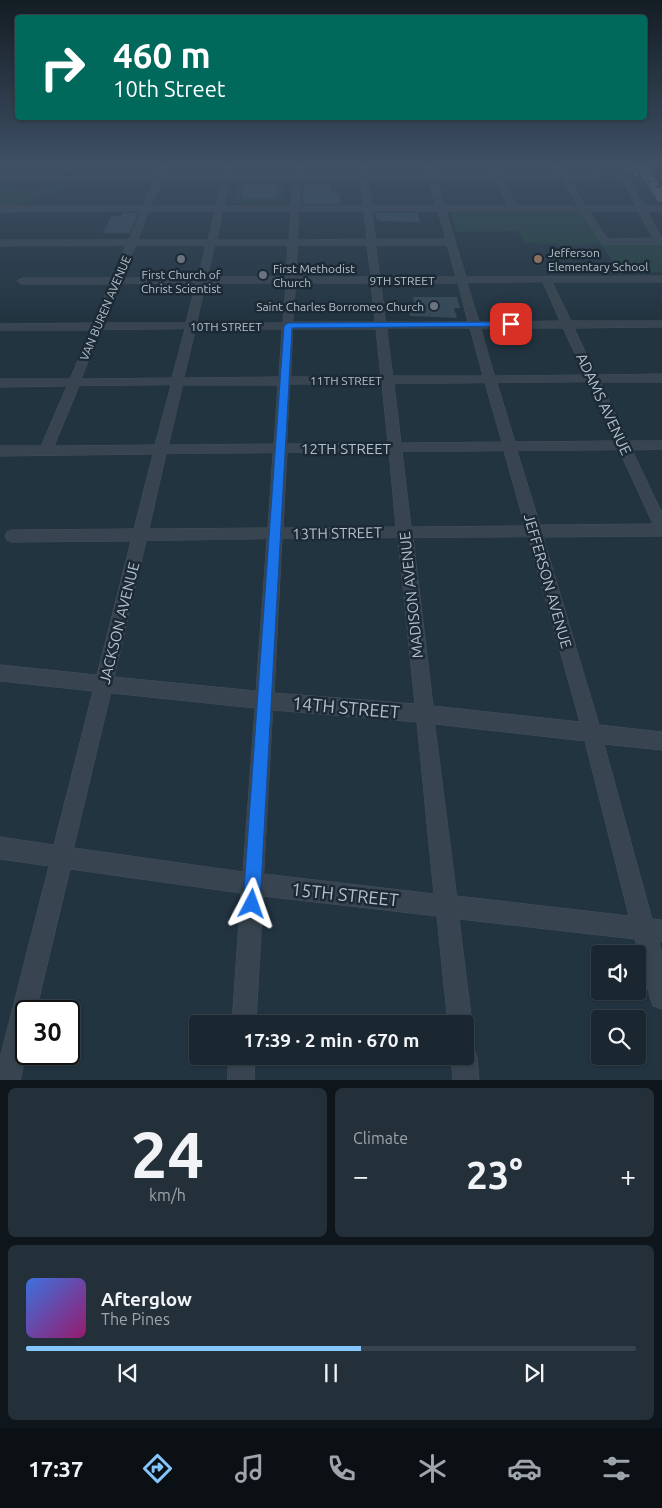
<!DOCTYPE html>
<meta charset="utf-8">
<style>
:root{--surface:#1a2731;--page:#232f39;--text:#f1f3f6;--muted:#9fa5ab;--line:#38444d;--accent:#86c6fe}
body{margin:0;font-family:Ubuntu,sans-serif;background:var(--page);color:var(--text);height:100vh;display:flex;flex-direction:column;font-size:19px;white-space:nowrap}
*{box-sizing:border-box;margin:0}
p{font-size:16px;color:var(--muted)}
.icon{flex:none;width:28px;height:28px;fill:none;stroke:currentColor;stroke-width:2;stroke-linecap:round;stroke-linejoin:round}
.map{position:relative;height:1080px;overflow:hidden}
.sheet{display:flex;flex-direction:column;gap:8px;padding:8px;background:#0e151b;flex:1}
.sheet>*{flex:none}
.banner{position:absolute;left:15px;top:15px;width:632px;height:105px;border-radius:5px;box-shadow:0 1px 4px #0004,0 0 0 1px var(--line);background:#00695c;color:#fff;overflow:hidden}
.tools{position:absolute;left:591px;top:945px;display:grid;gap:10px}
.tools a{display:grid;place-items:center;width:55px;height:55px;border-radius:5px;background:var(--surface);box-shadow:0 1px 4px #0004,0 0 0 1px var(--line);font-size:25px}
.speed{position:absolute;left:15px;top:1000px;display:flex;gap:10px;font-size:25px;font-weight:700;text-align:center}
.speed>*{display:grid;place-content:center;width:65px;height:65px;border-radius:50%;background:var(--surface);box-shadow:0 1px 4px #0004,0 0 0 1px var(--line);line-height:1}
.speed .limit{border:2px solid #111;border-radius:8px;background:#fff;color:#111}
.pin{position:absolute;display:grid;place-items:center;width:42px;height:42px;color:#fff;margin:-21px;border-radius:10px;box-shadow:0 2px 8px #0006}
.me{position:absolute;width:55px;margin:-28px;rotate:4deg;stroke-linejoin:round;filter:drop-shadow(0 0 4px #0008)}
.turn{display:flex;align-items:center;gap:18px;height:105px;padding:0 15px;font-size:22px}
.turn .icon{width:65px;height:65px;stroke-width:2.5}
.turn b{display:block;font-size:35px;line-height:42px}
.big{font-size:38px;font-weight:600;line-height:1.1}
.sheet .tile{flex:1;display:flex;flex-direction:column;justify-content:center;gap:8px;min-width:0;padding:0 18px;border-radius:8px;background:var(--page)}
.sheet .dial{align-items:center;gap:0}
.dial b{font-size:65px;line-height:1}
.song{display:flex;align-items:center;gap:15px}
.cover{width:60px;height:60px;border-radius:8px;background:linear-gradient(135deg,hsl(220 70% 55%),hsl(320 70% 35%))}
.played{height:5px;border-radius:2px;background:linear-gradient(90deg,var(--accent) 55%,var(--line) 55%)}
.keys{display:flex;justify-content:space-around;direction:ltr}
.heat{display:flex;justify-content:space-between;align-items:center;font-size:28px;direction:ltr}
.sheet .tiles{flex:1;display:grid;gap:8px;grid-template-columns:1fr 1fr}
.tile:last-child{grid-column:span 2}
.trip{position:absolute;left:189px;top:1015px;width:285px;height:50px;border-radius:5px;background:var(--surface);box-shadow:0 1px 4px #0004,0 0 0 1px var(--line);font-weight:600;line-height:50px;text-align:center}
.tabs{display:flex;height:80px;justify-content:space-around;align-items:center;background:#0a1014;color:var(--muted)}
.tabs .icon{width:35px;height:35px}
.tabs .selected{color:var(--accent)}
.tabs b{font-size:22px;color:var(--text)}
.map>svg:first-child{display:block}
</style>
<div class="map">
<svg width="662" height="1081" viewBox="0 0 662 1081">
<rect width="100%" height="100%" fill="#233441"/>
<!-- green -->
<g fill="#254241" fill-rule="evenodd">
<path d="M54,180L73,181L68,189C62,191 55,191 49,193C28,200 23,210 0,204L2,195L0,193V183L8,182L16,185L17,193C39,194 39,184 54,180Z"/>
<path d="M240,182H285L284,202L233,203L238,183ZM244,184H277L276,198L241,199L246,188H243Z"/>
<polygon points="450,210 583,211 602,243 662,244 662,272 621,273 601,244 559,246 557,244 524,243 518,231 456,232"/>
</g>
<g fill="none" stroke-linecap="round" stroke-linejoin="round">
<!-- stream -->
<polyline stroke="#152d3f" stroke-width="2" points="59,183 78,166"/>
</g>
<!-- building -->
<g fill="#354957">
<polygon points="304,183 331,183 331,193 340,193 340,204 302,204"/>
<polygon points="244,184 278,184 276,198 241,199"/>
<polygon points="122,213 138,213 130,233 103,233 112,216 121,216"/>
<polygon points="375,213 418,213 420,222 379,221 376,219"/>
<polygon points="413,297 457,297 460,308 454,308 457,318 410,316 408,303 414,303"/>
</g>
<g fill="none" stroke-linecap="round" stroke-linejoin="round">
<defs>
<g id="minor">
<path d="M160,166H168L164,176H224L226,166H234L231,176H294V166H302L301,176H360L359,166H367L368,176H428L425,166H433L436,176H495L490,166H498L502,176L559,175L554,166H561L567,175L614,174L628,177L644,206H662V212L647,211L662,238V243L659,244H602L581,211H446L466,277L662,276V282H552L571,321H662V327L574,328L596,375L662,374V382H600L628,441H662V449L632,450L662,513V536L543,537L599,725L662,732V750L604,744L652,919L662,920V942H659L662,953V1009L653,1006L650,997L635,939L459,919L472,1024L469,1033L465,1034V1024H448L437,916L263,896L256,1024H232L241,893L70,869L36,1011H26V1054L20,1081H0V1058L49,866L0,859V837L54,845L93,691L0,681V665L97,675L131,541L12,542L7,540L5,536L7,532L12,530L134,529L153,454L0,456V446H41L67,386L0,387V379H70L91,330H0V324L93,323L110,284H22L17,281L22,278H113L126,245L0,246V240H129L141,211L0,212V206H143L154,181H0V177L156,176ZM614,178L622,181L636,206H586L569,179ZM562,179L578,206H516L504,180ZM429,180L436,206H372L369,181ZM437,180H497L508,206H445ZM162,181H222L216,206H151ZM230,181H293L291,206H224ZM301,181H361L363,206H300ZM149,211H215L208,240H138ZM223,211H291L289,240H217ZM299,211H364L367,239L298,240ZM372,211H438L446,239H376ZM589,211H638L653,238L608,239ZM136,245H206L198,278H122ZM215,245H288L286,277H208ZM298,245H367L371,277H296ZM376,245H447L456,277H380ZM543,282L560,321L479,322L467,283ZM196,283L186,323H104L120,284ZM206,283H286L283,323H197ZM296,283H371L375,322H293ZM381,283H458L468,322H386ZM387,328H470L483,376H393ZM481,328H563L585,375L495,376ZM185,329L172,378L81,379L101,330ZM196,329H282L279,377L184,378ZM293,329H376L381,377H291ZM588,382L615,441L515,442L497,383ZM485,383L502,442L401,443L394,384ZM290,384H382L388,443L287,444ZM171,385L155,445L54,446L79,386ZM183,385H278L274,444L169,445ZM619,450L653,524L540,525L517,451ZM504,451L525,526L411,527L402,452ZM389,452L396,527L283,528L287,453ZM273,453L268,528L149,529L166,454ZM528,537L580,722L433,706L413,538ZM398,538L415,704L274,693L282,539ZM267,539L256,691L114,677L146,541ZM111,693L255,708L243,872L74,848ZM273,710L417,722L434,894L264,874ZM435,724L585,741L629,916L457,896Z"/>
<polygon points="465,1044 473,1047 477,1056 479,1081 453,1081 451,1056 465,1056"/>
<polygon points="229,1056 255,1056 254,1081 228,1081"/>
</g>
<polygon id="major" points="637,166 647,166 662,190 662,202 658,201"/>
</defs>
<!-- minor casing -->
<use href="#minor" stroke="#44515c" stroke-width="1"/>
<!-- major casing -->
<use href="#major" stroke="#44515c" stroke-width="1"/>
<!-- minor -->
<use href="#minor" fill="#384550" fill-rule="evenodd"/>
<!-- major -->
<use href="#major" fill="#556570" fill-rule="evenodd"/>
<defs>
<g id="rail">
<polyline points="594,166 596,172"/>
<polyline points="621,166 662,189"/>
</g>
</defs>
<!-- rail casing -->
<use href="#rail" stroke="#596a78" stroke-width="3"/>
<!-- rail -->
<use href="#rail" stroke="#1c2a35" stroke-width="2" stroke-dasharray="5" stroke-linecap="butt"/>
</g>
<!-- sky -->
<linearGradient id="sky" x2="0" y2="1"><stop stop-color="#131d24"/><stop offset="0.52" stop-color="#3f5065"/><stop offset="1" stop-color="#3f5065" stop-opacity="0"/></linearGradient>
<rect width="662" height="318" fill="url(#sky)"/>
<!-- route -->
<polygon fill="#1a73e8" stroke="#114b97" points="511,322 515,324 514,326 292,328 260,904 258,910 252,913 246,910 243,904 284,326 288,323"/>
<!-- markers -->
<g fill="#6b7280" stroke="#1c2a35" stroke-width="2">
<circle cx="181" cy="259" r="5"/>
<circle cx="263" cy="275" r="5"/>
<circle cx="434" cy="306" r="5"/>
</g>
<circle fill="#8d6e63" stroke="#1c2a35" stroke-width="2" cx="538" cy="259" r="5"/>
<g text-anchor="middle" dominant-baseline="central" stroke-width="5" stroke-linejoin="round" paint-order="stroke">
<!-- far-poi labels -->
<g font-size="12" fill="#b4c0cb" stroke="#1c2a35" text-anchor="start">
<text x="548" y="252">Jefferson<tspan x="548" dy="14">Elementary School</tspan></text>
<text x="273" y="268">First Methodist<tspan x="273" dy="14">Church</tspan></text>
<text x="181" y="274" text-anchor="middle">First Church of<tspan x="181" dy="14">Christ Scientist</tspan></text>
<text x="424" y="306" text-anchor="end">Saint Charles Borromeo Church</text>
</g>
<!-- far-street labels -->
<g font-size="12" fill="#b4c0cb" stroke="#1c2a35">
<text x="402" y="280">9TH STREET</text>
<text transform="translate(105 308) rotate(-67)">VAN BUREN AVENUE</text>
<text x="226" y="326">10TH STREET</text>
<text x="346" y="380">11TH STREET</text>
</g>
<!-- street labels -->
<g font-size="15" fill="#b4c0cb" stroke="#1c2a35">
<text transform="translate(604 404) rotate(65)">ADAMS AVENUE</text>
<text x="346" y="448">12TH STREET</text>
<text transform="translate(337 533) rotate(-1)">13TH STREET</text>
<text transform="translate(548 581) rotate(74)">JEFFERSON AVENUE</text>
<text transform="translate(411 595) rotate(-96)">MADISON AVENUE</text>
<text transform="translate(119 623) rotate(-76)">JACKSON AVENUE</text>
</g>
<!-- near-street labels -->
<g font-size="18" fill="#b4c0cb" stroke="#1c2a35">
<text transform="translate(346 707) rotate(5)">14TH STREET</text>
<text transform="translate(345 894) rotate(6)">15TH STREET</text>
</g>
</g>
</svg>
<div class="tools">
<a><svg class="icon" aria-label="sound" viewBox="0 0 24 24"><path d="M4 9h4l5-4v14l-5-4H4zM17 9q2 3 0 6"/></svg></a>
<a><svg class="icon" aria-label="search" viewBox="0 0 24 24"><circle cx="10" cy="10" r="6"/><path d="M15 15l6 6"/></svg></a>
</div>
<div class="speed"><div class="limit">30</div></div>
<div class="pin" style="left:511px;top:324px;background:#d93025"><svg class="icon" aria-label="arrive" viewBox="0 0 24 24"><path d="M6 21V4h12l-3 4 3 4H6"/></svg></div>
<svg class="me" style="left:252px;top:904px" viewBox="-20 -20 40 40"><path d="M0-17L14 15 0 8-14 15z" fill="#1a73e8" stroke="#fff" stroke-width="4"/></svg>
<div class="trip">17:39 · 2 min · 670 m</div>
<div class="banner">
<div class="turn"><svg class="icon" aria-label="right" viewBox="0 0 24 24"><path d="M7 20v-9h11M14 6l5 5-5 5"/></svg><div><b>460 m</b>10th Street</div></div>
</div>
</div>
<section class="sheet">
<div class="tiles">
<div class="tile dial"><b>24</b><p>km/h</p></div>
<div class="tile"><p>Climate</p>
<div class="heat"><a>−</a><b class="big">23°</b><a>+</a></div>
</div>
<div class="tile">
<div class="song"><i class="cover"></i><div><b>Afterglow</b><p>The Pines</p></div></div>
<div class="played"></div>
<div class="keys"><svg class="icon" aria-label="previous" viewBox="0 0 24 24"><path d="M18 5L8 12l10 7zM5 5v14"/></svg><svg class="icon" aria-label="pause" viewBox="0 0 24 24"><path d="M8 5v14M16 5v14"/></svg><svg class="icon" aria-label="next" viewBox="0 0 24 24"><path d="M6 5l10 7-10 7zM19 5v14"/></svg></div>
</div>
</div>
</section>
<nav class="tabs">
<b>17:37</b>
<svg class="icon selected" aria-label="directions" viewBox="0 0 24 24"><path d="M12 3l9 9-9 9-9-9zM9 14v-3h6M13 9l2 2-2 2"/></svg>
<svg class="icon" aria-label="music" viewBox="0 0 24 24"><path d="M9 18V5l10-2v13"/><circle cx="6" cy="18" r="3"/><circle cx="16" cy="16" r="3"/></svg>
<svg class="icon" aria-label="phone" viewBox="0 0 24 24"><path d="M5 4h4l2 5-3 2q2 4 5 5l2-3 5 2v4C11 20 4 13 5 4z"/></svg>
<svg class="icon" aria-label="climate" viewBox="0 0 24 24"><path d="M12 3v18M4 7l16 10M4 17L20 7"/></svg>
<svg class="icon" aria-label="car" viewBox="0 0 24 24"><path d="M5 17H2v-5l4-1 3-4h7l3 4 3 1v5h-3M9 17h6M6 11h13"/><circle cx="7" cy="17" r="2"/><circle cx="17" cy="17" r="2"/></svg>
<svg class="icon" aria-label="filters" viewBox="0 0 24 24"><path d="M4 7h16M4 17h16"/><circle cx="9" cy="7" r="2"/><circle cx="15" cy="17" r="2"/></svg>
</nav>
